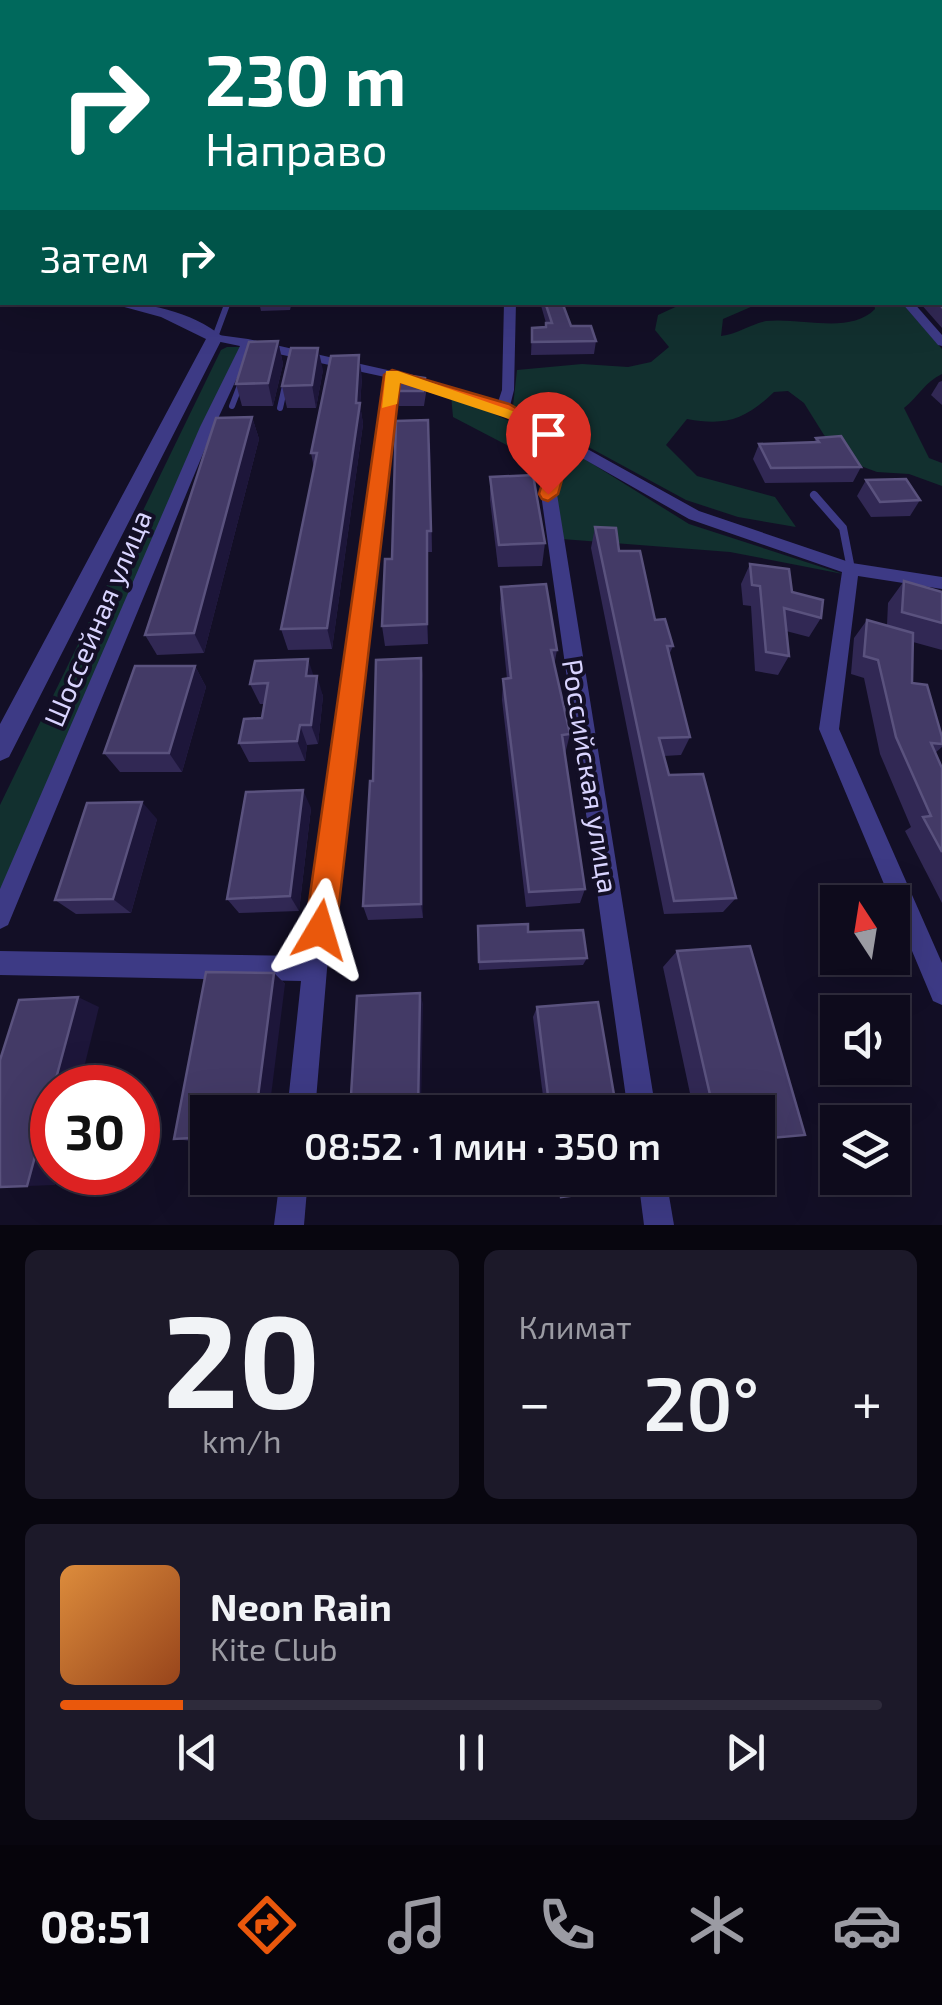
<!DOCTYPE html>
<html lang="ru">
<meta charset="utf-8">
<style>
:root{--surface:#0e0b1c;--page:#1c1929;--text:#f1f3f6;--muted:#9b9ba3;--line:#2e2b3b;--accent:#ea580c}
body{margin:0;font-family:"Exo 2",sans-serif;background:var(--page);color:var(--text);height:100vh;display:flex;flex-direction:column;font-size:38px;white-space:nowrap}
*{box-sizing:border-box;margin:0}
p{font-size:32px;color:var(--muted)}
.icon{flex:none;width:55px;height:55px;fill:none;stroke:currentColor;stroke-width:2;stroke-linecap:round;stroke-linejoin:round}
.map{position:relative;height:1225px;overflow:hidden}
.panel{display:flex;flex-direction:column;gap:25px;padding:25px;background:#08060f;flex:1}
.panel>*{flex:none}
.hud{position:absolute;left:0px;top:0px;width:942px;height:305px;box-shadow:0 10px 40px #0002,0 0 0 2px var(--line);background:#00695c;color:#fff;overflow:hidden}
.needle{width:65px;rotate:348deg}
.buttons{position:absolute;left:820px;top:885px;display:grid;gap:20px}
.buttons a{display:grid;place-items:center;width:90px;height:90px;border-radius:0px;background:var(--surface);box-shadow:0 10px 40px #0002,0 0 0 2px var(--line);font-size:50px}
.speed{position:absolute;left:30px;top:1065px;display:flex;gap:20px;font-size:50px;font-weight:700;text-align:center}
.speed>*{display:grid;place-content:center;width:130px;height:130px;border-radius:50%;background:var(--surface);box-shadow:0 10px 40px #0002,0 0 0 2px var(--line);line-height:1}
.speed .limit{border:15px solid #d22;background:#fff;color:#111}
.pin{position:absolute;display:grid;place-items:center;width:85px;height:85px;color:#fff;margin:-102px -42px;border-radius:50% 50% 50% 0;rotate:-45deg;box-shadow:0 0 10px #0007}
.pin .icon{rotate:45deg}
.me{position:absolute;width:110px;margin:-55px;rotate:7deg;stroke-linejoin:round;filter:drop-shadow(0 0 8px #0008)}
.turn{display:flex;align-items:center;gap:35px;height:210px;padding:0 40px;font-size:45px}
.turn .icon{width:130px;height:130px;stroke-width:2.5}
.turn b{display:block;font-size:70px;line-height:85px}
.then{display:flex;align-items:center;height:95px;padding:0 40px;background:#0003;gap:20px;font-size:38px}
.big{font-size:75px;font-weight:600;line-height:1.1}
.panel .tile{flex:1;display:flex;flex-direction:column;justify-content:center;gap:15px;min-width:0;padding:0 35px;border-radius:15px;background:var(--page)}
.panel .dial{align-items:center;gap:0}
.dial b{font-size:130px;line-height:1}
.song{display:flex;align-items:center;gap:30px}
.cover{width:120px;height:120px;border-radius:15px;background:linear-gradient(135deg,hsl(30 70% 55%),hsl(20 70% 35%))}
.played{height:10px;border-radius:5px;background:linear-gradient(90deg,var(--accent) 15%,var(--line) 15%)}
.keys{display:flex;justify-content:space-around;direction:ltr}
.heat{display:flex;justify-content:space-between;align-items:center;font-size:55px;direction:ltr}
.panel .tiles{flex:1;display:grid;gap:25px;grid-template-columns:1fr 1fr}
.tile:last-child{grid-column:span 2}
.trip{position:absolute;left:190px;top:1095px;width:585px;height:100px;border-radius:0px;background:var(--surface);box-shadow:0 10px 40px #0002,0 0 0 2px var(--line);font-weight:600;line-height:100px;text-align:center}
.tab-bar{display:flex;height:160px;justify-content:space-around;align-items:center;background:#06040b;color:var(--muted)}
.tab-bar .icon{width:70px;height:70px}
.tab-bar .selected{color:var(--accent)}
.tab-bar b{font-size:45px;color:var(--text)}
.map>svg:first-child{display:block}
</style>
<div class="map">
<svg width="942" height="1225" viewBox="0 0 942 1225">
<rect width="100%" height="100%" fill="#130f26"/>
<!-- green -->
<g fill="#12302f">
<path d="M684,303H760L723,319L721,336C738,334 751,324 766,321C801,317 850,335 875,309L874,303H902L942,349V374C925,382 919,396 904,408L929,458L942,463V486L909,474L877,472L858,465L824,435L804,403L788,391L774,392C745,420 726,426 687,419L666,445L697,476L775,497L796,527L738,517L686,500L513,406L517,370L582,364L628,367L651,362L669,347L655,330L658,315Z"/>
<polygon points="227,347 240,347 0,901 0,805 221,350"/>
<polygon points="451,395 552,440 556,447 547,466 453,417"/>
<polygon points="583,458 689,524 843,574 730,552 562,539 555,492 557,463"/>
</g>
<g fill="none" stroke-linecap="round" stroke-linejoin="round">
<!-- service-far1 -->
<g stroke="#3d3a85" stroke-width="6">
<polyline points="215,337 228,302"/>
<polyline points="232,406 242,380"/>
<polyline points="280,408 285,386"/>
</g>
<!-- service -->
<polyline stroke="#3d3a85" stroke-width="8" points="814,495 843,528 851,569"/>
<!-- minor -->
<g fill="#3d3a85" fill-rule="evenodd">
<polygon points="504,302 516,302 514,390 510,406 699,511 852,563 942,577 942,589 858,576 839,729 942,963 942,1005 933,1001 819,729 842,572 689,519 568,450 557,494 656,1112 628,1112 541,494 555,443 498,411 398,381 327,969 315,1112 287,1112 301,981 0,975 0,951 304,956 385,377 251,348 214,427 8,925 0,929 0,889 200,427 240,346 211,340 211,334 248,339 392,371 498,402 502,390"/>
<polygon points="901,302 913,302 942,335 942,346 938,345"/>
<polygon points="280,1178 308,1178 304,1225 274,1225"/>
<polygon points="638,1178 666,1178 674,1225 644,1225"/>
</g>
<!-- tertiary -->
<g fill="#3d3a85" fill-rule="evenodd">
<rect x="0" y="274" width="2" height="9"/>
<path d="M106,302C146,302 191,311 223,337L9,757L0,761V724L206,339L161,317Z"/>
</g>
</g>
<!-- wall -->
<g fill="#312854">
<polygon points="940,136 942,136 942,328 920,303 940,302"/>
<rect x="0" y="162" width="2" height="42"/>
<polygon points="259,302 292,302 290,310 261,311"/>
<polygon points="540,302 562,302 571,326 596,341 594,354 531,355 532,328 545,327 546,323"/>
<polygon points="278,341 283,364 273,406 242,406 236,384"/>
<polygon points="323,370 316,408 287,408 282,386"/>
<polygon points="362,377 360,405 363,424 332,649 288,650 281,629 314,468 311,453"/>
<polygon points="425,378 426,393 424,406 399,406 397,391"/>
<polygon points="942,381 942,405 931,395 939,382"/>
<polygon points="252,417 259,439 204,653 157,655 145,635"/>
<polygon points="816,438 861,467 853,482 765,483 753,459 759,444 814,442"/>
<polygon points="430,442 432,552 428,552 428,644 385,646 382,626 392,559"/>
<polygon points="490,477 545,543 542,566 498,567 490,500"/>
<polygon points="866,480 920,500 910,516 871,517 857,496"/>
<polygon points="595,527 619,551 655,620 673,646 669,655 690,737 681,755 664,756 669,775 736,898 723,912 664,914 591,548"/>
<polygon points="750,564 792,592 821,618 809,637 786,631 789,656 778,675 755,671 751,606 743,605 741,584"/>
<polygon points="904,581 942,592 942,650 913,642 912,683 942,737 942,747 935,753 942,768 942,903 905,831 911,827 880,754 864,678 851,674 854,638 867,620 887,625 888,603"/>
<polygon points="501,587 557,650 554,666 570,734 565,754 585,889 580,903 526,907 502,700 503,679 507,679 500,609"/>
<polygon points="421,658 423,679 423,918 368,920 363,906 373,781"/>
<polygon points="195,666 206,687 182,772 120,772 104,753"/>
<polygon points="314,676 323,696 318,744 307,745 305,761 249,762 239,743 262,718 264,704 260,704 250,684"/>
<polygon points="311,808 299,911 239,913 227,899"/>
<polygon points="157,819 131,913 76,914 55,900"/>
<polygon points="478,926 528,932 587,958 583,965 479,970"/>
<polygon points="677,951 805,1135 758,1140 758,1112 694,1112 663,967"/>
<polygon points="274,973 285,984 208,1112 208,1141 192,1141 174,1139"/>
<polygon points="537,1007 617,1112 545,1112 533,1017"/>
<polygon points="553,1178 629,1178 561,1197 555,1196"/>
</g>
<!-- shaded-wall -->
<g fill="#1d163a">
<polygon points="278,341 283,364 273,406 268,383"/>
<polygon points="318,348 323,370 316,408 312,385"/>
<polygon points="359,355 362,377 360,404 363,424 332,649 327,628"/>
<polygon points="252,417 259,439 204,653 194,633"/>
<polygon points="427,531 428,552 428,644 427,624"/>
<polygon points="421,658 423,679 423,918 421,904"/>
<polygon points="308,659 315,680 306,676"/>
<polygon points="195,666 206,687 182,772 169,753"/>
<polygon points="317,676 323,696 318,744 311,725"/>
<polygon points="300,725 307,745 305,761 297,741"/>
<polygon points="303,790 311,808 299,911 290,896"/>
<polygon points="142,802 157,819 131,913 113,899"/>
<polygon points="274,973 285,984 269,1112 256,1112"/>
<polygon points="420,993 423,1004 421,1112 418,1112"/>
<polygon points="78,997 99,1007 79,1088 54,1088"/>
<polygon points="52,1092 52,1172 58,1172 55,1185 27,1186"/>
</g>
<!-- building -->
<g fill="#433a66" stroke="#5a527e" stroke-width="2.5">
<polygon points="940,136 942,136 942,155 940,154"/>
<polygon points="942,160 942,266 940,267 940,161"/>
<rect x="0" y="162" width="2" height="16"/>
<polygon points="940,275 942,277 942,307 938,302 940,302"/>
<polygon points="545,302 562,302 571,326 591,326 596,341 532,342 532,328 546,327 546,323 552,323"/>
<polygon points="278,341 268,383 236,384 249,342"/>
<polygon points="291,348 318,348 312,385 282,386"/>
<polygon points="359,355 356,403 360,403 327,628 281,629 317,453 311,453 331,356"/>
<polygon points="399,374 425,378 423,391 397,391"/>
<polygon points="252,417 194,633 145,635 216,418"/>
<polygon points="428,420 431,531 427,531 427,624 382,626 385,559 392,559 396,421"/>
<polygon points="841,436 861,467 771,468 759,444 819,442 816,438"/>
<polygon points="533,475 545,543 499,545 490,477"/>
<polygon points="906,479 920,500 880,502 866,480"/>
<polygon points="595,527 616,528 619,551 640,551 655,620 665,619 673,646 667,646 690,737 659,738 669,775 703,774 736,898 674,901"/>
<polygon points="750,564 789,569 792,592 823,600 821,618 784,608 789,656 766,652 760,586 752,585"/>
<polygon points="904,581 942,592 942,623 902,612"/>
<polygon points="546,584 557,650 551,650 570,734 562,735 585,889 529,892 503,679 511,678 501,587"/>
<polygon points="867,620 913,633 912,683 927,685 942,737 942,744 931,743 942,768 942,852 923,817 931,816 896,737 878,660 864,656"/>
<polygon points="421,658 421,904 363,906 370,781 373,781 376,660"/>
<polygon points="308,659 306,676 317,676 311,725 300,725 297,741 239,743 244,719 262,718 268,683 250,684 255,661"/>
<polygon points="135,666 195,666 169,753 104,753"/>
<polygon points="303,790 290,896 227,899 246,792"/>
<polygon points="142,802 113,899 55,900 87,803"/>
<polygon points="528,924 528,932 583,930 587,958 479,962 478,926"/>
<polygon points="750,946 805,1135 758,1139 758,1112 714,1112 677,951"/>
<polygon points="206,972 274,973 256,1112 208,1112 208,1137 174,1139"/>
<polygon points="420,993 418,1112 350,1112 357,996"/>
<polygon points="78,997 27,1186 0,1187 0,1060 19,1000"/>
<polygon points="598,1002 617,1112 550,1112 537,1007"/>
<polygon points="346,1178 417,1178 417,1188 345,1191"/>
<polygon points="558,1178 629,1178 631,1188 561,1197"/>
</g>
<!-- sky -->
<linearGradient id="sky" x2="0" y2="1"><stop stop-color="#0a0815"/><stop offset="0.44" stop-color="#333752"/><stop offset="1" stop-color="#333752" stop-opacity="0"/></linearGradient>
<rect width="942" height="307" fill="url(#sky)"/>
<!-- route -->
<polygon fill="#ea580c" stroke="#983908" stroke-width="2.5" points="392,370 509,404 573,441 558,494 548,501 542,499 539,494 554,443 496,411 400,382 336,930 331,941 320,945 309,941 305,930 384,375"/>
<!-- slow -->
<polygon fill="#f59e0b" points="386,371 398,371 524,415 509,419 400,383 397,404 382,408"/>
<g text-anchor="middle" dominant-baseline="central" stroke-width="8" stroke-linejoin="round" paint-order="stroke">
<!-- street labels -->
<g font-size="28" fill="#d9d4ff" stroke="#130f26">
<text transform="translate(97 618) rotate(-67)">Шоссейная улица</text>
<text transform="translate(591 776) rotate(81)">Российская улица</text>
</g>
</g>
</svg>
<div class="buttons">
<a><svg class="needle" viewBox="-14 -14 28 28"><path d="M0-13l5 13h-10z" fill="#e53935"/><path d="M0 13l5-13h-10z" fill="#9b9ba3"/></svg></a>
<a><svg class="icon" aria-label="sound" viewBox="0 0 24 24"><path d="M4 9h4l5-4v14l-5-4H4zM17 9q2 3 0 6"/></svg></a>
<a><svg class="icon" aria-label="layers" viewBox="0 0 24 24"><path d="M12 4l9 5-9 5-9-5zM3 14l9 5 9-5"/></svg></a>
</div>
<div class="speed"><div class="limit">30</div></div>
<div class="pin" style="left:548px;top:494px;background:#d93025"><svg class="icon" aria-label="arrive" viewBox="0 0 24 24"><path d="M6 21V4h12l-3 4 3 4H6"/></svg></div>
<svg class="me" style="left:320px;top:930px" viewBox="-20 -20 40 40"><path d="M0-17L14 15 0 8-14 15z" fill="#ea580c" stroke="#fff" stroke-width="4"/></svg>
<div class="trip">08:52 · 1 мин · 350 m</div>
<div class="hud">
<div class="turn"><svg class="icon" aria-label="right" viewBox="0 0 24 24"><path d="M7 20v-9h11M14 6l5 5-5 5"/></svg><div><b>230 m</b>Направо</div></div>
<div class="then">Затем<svg class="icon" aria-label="right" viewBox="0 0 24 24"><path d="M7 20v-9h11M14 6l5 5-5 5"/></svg></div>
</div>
</div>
<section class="panel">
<div class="tiles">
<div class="tile dial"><b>20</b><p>km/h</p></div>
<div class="tile"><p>Климат</p>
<div class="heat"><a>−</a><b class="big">20°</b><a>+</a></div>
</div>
<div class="tile">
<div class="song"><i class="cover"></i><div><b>Neon Rain</b><p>Kite Club</p></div></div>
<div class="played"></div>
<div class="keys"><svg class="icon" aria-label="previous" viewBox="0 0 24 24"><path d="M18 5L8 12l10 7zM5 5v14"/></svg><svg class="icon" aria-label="pause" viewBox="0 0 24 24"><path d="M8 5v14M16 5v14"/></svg><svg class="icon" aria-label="next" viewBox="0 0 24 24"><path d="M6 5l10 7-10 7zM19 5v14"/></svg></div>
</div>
</div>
</section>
<nav class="tab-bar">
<b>08:51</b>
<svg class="icon selected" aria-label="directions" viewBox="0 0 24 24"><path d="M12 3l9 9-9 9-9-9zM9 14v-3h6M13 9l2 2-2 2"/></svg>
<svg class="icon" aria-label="music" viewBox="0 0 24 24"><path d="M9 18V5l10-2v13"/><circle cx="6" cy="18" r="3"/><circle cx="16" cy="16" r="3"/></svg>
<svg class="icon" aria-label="phone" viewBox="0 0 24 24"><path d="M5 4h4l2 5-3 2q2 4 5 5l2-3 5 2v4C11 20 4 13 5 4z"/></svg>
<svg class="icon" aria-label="climate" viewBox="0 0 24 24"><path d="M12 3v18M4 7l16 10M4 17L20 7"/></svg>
<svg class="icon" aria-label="car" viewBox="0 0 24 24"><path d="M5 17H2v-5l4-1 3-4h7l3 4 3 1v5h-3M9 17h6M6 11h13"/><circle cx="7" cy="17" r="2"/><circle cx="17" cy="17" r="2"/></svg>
</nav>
